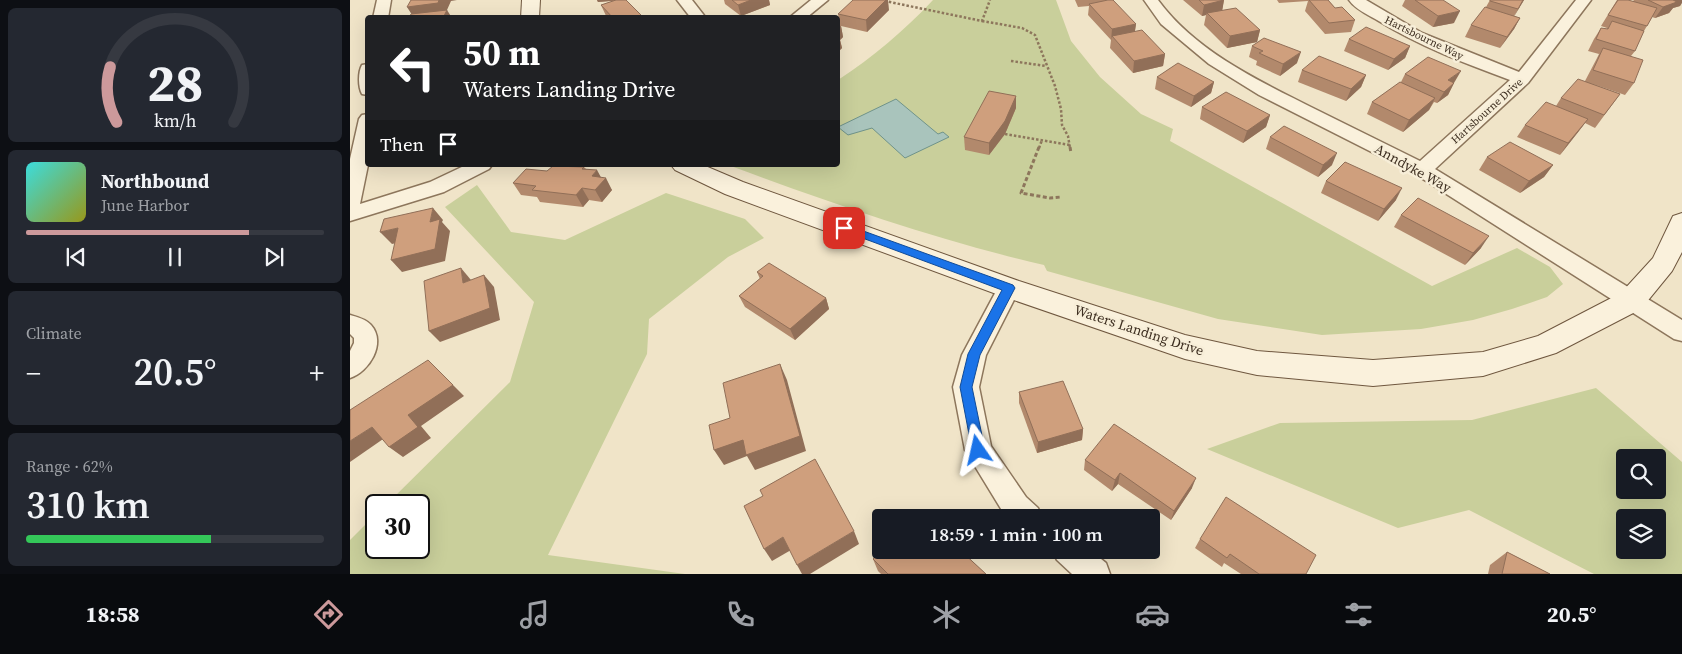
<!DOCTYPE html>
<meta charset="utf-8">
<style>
:root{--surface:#171b24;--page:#242831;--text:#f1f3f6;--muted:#9ea1a6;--line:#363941;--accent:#cc999b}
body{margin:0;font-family:"Source Serif 4",serif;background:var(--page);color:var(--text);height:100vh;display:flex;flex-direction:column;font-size:19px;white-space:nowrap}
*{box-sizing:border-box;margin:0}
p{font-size:16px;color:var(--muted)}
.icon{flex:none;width:28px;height:28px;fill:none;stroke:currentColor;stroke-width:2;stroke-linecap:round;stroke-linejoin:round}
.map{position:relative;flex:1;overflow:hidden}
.details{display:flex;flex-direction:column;gap:8px;padding:8px;background:#0d0f14;width:350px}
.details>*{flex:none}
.banner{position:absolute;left:15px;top:15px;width:475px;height:152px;border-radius:5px;box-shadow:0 5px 20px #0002;background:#202124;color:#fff;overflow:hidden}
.buttons{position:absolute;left:1266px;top:449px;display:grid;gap:10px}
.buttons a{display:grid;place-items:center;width:50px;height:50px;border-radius:5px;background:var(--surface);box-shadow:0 5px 20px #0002;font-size:25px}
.speed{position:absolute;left:15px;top:494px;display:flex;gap:10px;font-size:25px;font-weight:700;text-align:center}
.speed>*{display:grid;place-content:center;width:65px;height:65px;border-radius:50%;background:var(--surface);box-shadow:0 5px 20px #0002;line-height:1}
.speed .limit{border:2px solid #111;border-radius:8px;background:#fff;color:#111}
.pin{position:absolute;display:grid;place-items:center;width:42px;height:42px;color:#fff;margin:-21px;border-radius:10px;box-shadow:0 2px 8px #0006}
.me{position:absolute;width:55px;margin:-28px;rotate:349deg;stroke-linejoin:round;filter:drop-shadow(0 0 4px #0008)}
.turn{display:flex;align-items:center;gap:18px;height:105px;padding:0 15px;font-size:22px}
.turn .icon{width:65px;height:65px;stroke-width:2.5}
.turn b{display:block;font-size:35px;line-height:42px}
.then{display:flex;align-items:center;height:48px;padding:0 15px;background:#0003;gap:10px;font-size:19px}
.big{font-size:38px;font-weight:600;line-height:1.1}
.details .widget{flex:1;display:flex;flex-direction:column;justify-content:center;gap:8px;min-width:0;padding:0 18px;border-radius:8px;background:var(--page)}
.details .dial{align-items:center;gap:0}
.dial svg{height:130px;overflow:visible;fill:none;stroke:var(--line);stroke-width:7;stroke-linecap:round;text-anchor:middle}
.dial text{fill:var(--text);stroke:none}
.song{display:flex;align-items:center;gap:15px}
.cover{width:60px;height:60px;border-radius:8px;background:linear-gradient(135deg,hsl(180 70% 55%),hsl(60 70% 35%))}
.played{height:5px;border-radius:2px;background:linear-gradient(90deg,var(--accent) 75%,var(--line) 75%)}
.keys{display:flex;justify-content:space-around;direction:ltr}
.heat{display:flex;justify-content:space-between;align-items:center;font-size:28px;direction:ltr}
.charge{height:8px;border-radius:4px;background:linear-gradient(90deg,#34c759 62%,var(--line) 0)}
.trip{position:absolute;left:522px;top:509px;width:288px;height:50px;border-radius:5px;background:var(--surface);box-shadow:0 5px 20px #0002;font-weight:600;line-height:50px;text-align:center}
.tabs{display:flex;height:80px;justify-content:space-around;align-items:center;background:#090b0e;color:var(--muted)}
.tabs .icon{width:35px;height:35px}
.tabs .current{color:var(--accent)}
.tabs b{font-size:22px;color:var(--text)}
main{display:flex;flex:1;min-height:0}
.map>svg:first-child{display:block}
</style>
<main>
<section class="details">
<div class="widget dial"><svg viewBox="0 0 100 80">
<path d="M14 69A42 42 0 1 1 86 69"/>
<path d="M14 69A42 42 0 0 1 10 35" stroke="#cc999b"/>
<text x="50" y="56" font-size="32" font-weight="700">28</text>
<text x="50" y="72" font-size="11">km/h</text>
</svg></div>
<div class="widget">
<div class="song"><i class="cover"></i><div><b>Northbound</b><p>June Harbor</p></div></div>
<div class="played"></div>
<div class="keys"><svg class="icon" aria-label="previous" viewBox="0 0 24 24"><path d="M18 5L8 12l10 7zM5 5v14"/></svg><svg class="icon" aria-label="pause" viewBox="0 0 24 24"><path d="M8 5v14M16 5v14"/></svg><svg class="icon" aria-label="next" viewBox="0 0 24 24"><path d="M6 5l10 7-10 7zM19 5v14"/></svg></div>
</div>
<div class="widget"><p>Climate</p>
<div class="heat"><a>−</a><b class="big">20.5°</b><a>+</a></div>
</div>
<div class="widget"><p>Range · 62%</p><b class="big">310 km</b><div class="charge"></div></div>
</section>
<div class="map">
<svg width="1332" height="574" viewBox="0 0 1332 574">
<rect width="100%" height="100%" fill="#f0e4c8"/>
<!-- green -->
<g fill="#c9cf9b" fill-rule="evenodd">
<path d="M583,0H706L721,41L750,77L791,114L823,129L820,141L1082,286L1167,248L1200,267L1213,284L1197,297L1162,309L1123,320L1071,329L972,335L868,319L697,271L694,265C586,240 481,203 378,165H488V80C523,57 554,31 583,0Z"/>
<polygon points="127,185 161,232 215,240 316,193 395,219 414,238 378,257 299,319 297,354 198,555 335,574 0,574 0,540 26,514 26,548 69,548 69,505 36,505 160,382 184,302 95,207"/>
<path d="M1246,388L1332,462V574H1244L1119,510L1048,528L857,449L930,423L1122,420ZM1275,458H1308V490H1275ZM1275,518H1308V550H1275Z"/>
</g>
<!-- water -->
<polygon fill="#a9c4bc" stroke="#6f938a" points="546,99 588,134 593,132 599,137 555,158 522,128 498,135 488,127"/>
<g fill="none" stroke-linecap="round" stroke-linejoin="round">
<defs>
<g id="street">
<polygon points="27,0 41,0 38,18 23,18"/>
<polygon points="327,0 342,0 356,18 341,18"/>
<polygon points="461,0 478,0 456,18 439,18"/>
<path d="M794,0H808C846,52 911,82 967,110C1001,127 1036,144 1070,161L1160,80C1114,63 1069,46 1027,20C1018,15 1005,9 999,0H1016L1072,33L1169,72L1226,0H1241L1178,83L1085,169L1332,320V341L1324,339L1065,174L909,95L859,64L811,24Z"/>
<path d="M18,64V95L12,94C8,87 8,72 12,65Z"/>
<polygon points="18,114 18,165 10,204 80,182 116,165 142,165 139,169 94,192 0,221 0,159 9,119 12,115"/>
<polygon points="659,279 667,282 670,288 636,355 629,387 641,446 676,497 688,508 692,518 656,517 615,450 603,387 612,355 651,282"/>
<path d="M0,315C7,317 16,319 21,325C37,343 19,372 0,378V351L4,343V338L0,334Z"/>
<polygon points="702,550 740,550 756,563 760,574 722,574 707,560"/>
</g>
<g id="secondary">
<polygon points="172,0 190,0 189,18 171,18"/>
<polygon points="321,165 353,165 393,182 669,281 835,335 907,351 1023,360 1133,352 1188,336 1271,293 1303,258 1323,216 1332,213 1332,252 1322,271 1291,309 1206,353 1133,376 1023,386 907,375 835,359 649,295 375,194 325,170"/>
</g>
</defs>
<!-- street casing -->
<use href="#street" stroke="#8d765c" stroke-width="3"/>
<!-- secondary casing -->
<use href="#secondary" stroke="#6f573f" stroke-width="2"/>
<!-- path-far1 -->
<g stroke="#8d765c" stroke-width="2.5" stroke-dasharray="2.5 2" stroke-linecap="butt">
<polyline points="530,0 632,21 640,0"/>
<polyline points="632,21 672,28 685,35 705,86 711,109 712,125 718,136 720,148"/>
<polyline points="661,61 696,66"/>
<polyline points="655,134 720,145"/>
<polyline points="689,148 692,140"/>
</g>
<!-- path -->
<g stroke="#8d765c" stroke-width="3" stroke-dasharray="4 2.5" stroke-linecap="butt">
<polyline points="689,147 671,193 700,198 711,197"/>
<polyline points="720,147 721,153"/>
</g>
<!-- street -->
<use href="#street" fill="#faf1dc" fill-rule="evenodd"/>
<!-- secondary -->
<use href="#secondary" fill="#faf1dc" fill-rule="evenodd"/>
</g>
<!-- wall -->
<g fill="#b2896c">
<polygon points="247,0 276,0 292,16 293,18 257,18 251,5 263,1 248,2"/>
<polygon points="374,0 419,0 420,5 391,16 375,4"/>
<polygon points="725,0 756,0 786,24 785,31 815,54 813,66 783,73 760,48 761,40 738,15 739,6 728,7"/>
<polygon points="833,0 874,0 872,10 910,30 907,42 877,48 854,25 856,15 852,16"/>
<polygon points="927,0 978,0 985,8 1005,20 1001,32 975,34 955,11 958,1 929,3"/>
<polygon points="1055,0 1093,0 1104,23 1083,27 1052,6"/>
<polygon points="1140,0 1174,0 1164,16 1170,18 1164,29 1150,48 1115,37 1121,25 1136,7"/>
<polygon points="1267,0 1283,1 1284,0 1332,0 1330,6 1323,8 1319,13 1305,18 1302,17 1294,31 1285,51 1281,56 1284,83 1275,95 1240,83 1270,94 1245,128 1235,123 1210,155 1167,137 1175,125 1206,106 1211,98 1235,81 1246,60 1249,54 1238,51 1244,39 1251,28 1257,29 1257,28 1251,26"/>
<polygon points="539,10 517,32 491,26 493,37 490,40 492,48 488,52 490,25 488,14"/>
<polygon points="999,39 1060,46 1055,58 1038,70 994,51"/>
<polygon points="902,46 947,63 930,76 906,65 907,61 899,57"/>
<polygon points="952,70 1016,75 1011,87 996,101 948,82"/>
<polygon points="1055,74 1104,83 1098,95 1087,103 1084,102 1079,110 1053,132 1017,114 1022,102 1051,82"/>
<polygon points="807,77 864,82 861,93 841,107 805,89"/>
<polygon points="666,96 666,108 655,134 639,155 615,150 614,137"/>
<polygon points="852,107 920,115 916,127 893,143 850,119"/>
<polygon points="920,137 982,165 968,177 916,149"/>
<polygon points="1137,157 1203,165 1194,177 1170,193 1129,170"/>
<polygon points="234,167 236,169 250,177 262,190 252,202 239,200 233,207 190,202 187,197 171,195 163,183 197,171"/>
<polygon points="976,181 1046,200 1028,221 971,193"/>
<polygon points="1051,215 1131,248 1115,265 1044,227"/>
<polygon points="407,272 476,298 479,309 445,340 395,307 389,296 410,279"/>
<polygon points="669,392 733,429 732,440 687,453 669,403"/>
<polygon points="735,460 842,488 821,520 768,484 762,491 734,470"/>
<polygon points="850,539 956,574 891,574 874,563 872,567 845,548"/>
<polygon points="1157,552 1200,574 1138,574 1140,565"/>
<polygon points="523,559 636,574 531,574 528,571"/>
</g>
<!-- shaded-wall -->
<g fill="#916f58">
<polygon points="89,0 107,0 101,1 97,10 102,18 64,18 57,7"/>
<polygon points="247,0 270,0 248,2"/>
<polygon points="401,0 419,0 420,5 391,16 388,5"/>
<polygon points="536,0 538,0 539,10 517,32 516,20"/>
<polygon points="874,0 872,12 857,13 856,15 852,16 854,5"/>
<polygon points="1173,0 1174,0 1162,20 1168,9"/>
<polygon points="1323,0 1332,0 1332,3 1330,6 1323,8 1319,13 1305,18 1313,7"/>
<polygon points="1110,11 1104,23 1083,27 1088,16"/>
<polygon points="1170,18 1164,29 1150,48 1157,37"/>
<polygon points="786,24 784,36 762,36 761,41 762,29"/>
<polygon points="491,26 493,37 490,40 492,48 488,52 488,28"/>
<polygon points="910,30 907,42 877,48 880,36"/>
<polygon points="1060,46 1055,58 1038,70 1044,59"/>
<polygon points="951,52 947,63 930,76 933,64"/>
<polygon points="815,54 813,66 783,73 784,61"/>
<polygon points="1111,71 1104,83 1093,91 1098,80"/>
<polygon points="1016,75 1011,87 996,101 1001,89"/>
<polygon points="864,82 861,93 841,107 844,96"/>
<polygon points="1104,83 1098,95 1087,103 1094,92"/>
<polygon points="666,96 666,108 655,134 639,155 639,143"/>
<polygon points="1085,98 1079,110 1053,132 1059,120"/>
<polygon points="920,115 916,127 893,143 897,131"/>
<polygon points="1238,119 1229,131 1210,155 1218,143"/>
<polygon points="987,153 982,165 968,177 973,165"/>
<polygon points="1203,165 1194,177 1170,193 1179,181"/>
<polygon points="247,170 253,181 256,178 262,190 252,202 245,190 242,176"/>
<polygon points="232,188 239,200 233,207 226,195"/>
<polygon points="1052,188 1046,200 1028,221 1034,209"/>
<polygon points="83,208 93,220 92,222 100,231 95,261 52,272 41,260 80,222"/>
<polygon points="48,228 59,240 42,244 30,232"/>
<polygon points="1139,236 1131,248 1115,265 1123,253"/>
<polygon points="111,268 121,280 113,283"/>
<polygon points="134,275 144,287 150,320 90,342 79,331"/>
<polygon points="476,298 479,309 445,340 440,329"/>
<polygon points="78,360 114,396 71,426 81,438 53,457 39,447 58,415"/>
<polygon points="430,364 437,380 456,451 405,470 397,456 374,465 364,450"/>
<polygon points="22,427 36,437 0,462 0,441"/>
<polygon points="733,429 732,440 687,453 688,442"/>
<polygon points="770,473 768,484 762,491 765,480"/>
<polygon points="846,478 842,488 821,520 824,511"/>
<polygon points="504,531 509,544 460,574 452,574 447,565"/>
<polygon points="433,537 441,550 422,561 414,549"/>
</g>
<!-- building -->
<g fill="#cf9f7d" stroke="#916f58">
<polygon points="61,0 89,0 88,3 57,7"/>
<polygon points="266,0 276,0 292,16 288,18 263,18 251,5"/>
<polygon points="382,0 401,0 388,5"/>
<polygon points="503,0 536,0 516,20 488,14"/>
<polygon points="758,0 763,0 786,24 762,29 739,4"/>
<polygon points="849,0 874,0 854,5"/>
<polygon points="959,0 978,0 985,8 992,7 1005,20 979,23"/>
<polygon points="1065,0 1093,0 1110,11 1088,16"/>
<polygon points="1140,0 1173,0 1168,9 1140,1"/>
<polygon points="1268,0 1278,0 1307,8 1297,26 1258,15"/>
<polygon points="1298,0 1323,0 1327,2 1313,7"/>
<polygon points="1135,7 1170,18 1157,37 1121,25"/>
<polygon points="886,8 910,30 880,36 857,13"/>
<polygon points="97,10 93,18 59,18 61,14"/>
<polygon points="1262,21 1294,31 1285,51 1246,39 1251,28 1258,29"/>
<polygon points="1016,27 1060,46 1044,59 999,39"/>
<polygon points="792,30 815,54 784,61 762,36"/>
<polygon points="914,38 951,52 933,64 909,53 913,51 902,46"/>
<polygon points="1253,48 1293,60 1284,83 1243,70"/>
<polygon points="969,56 1016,75 1001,89 952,70"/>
<polygon points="1078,57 1111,71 1098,80 1104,83 1094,92 1055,74"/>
<polygon points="828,63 864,82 844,96 807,77"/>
<polygon points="1228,79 1270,94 1254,115 1211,98"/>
<polygon points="1050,82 1085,98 1059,120 1022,102"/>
<polygon points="639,91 666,96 655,121 639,143 614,137"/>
<polygon points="876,92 920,115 897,131 852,107"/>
<polygon points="1196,102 1238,119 1218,143 1175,125"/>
<polygon points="934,126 987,153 973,165 920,137"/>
<polygon points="1160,142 1203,165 1179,181 1137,157"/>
<polygon points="995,162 1052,188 1034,209 976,181"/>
<polygon points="203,166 234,167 232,169 247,170 242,176 256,178 245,190 232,188 226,195 182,190 186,186 163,183 176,169 197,171"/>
<polygon points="1068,198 1139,236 1123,253 1051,215"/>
<polygon points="83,208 80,222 90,219 85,249 41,260 48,228 30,232 34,219"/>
<polygon points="419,263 476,298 440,329 389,296 413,276 407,272"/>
<polygon points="111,268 113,283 134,275 140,308 79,331 74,281"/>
<polygon points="78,360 103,385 58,415 68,427 39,447 22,427 0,441 0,410"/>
<polygon points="430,364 450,436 396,455 393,440 364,450 359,425 380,418 373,383"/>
<polygon points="713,381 733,429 688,442 669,392"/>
<polygon points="764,424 846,478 824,511 770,473 765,480 735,460"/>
<polygon points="465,459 504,531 447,565 433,537 414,549 394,506 413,496 410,490"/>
<polygon points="876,497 966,555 956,574 909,574 880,554 877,558 850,539"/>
<polygon points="570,512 576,518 565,518"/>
<polygon points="532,550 610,550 636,574 538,574 523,559"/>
<polygon points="1157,552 1200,574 1152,574"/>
</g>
<!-- route -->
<polygon fill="#1a73e8" stroke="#114b97" points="494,224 663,285 665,288 630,355 622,387 635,450 633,454 628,456 624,454 622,450 610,387 618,354 652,290 491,230 489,228"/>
<g text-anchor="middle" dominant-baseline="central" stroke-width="5" stroke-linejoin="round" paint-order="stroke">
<!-- far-street labels -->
<g font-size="11" fill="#3d2e20" stroke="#f7eed8">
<text transform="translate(1074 38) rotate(26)">Hartsbourne Way</text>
<text transform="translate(1137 111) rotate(-42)">Hartsbourne Drive</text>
</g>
<!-- street labels -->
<g font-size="14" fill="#3d2e20" stroke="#f7eed8">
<text transform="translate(1063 168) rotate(29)">Anndyke Way</text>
<text transform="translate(789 330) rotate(18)">Waters Landing Drive</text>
</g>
</g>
</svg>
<div class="buttons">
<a><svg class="icon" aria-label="search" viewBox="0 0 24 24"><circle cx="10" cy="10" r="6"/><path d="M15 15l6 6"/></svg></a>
<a><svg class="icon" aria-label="layers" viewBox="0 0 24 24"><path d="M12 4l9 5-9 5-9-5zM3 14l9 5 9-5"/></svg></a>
</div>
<div class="speed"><div class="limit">30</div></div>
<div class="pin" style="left:494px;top:228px;background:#d93025"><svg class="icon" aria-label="arrive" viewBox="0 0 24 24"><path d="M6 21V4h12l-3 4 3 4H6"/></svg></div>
<svg class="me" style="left:628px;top:450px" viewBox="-20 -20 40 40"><path d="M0-17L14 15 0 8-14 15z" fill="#1a73e8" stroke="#fff" stroke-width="4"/></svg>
<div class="trip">18:59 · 1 min · 100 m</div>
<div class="banner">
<div class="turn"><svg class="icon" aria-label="left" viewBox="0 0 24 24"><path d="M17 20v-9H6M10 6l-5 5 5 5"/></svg><div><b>50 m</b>Waters Landing Drive</div></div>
<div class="then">Then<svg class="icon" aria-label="arrive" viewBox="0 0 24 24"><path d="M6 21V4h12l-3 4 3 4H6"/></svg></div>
</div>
</div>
</main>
<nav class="tabs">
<b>18:58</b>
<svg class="icon current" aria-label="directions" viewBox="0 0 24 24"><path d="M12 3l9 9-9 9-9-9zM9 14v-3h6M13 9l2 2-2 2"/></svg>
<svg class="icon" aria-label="music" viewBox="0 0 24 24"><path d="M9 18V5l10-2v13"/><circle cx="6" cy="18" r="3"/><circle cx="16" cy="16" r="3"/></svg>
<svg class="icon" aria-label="phone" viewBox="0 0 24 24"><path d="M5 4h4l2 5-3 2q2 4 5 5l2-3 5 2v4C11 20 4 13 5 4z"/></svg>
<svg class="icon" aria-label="climate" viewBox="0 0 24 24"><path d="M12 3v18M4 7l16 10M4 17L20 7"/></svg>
<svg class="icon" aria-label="car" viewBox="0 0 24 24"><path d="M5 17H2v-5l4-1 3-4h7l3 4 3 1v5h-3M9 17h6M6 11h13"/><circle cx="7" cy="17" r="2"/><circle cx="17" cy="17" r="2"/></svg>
<svg class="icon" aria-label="filters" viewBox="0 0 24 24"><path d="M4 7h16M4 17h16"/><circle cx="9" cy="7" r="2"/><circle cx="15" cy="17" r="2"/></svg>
<b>20.5°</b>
</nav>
